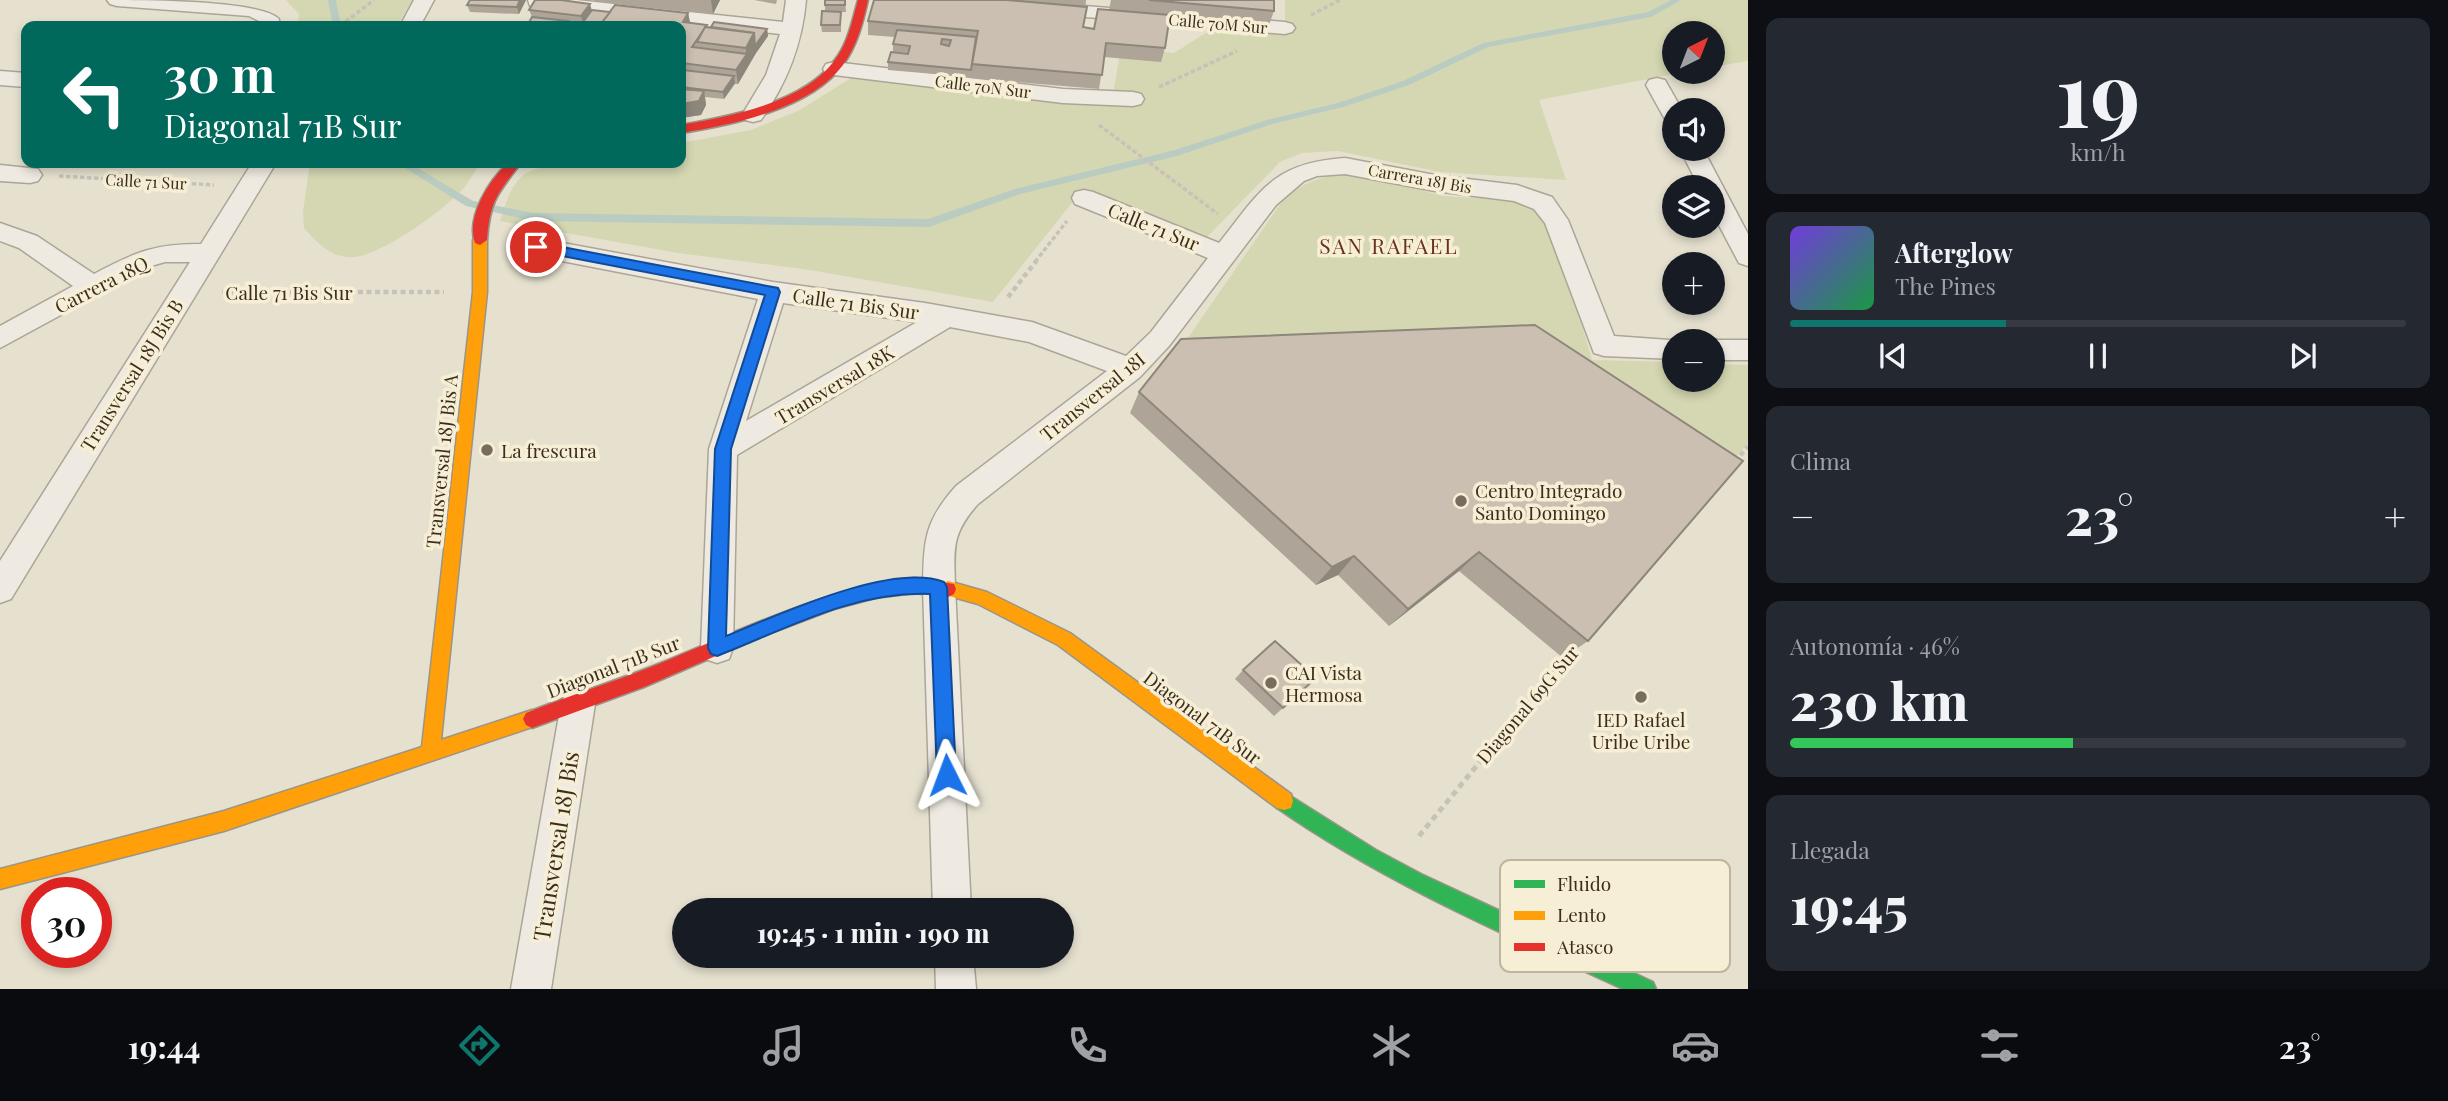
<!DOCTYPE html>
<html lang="es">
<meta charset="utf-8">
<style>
:root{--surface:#171b24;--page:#242831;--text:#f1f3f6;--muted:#9ea1a6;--line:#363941;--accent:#0f766e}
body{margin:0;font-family:"Playfair Display",serif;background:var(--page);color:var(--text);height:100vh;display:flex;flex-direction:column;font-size:26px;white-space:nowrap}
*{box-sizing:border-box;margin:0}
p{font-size:23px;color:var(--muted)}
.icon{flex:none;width:38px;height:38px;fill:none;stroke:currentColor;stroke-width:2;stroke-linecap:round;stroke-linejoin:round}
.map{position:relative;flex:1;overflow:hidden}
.drawer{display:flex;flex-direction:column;gap:18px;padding:18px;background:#0d0f14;width:700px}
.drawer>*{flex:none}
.hud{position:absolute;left:21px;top:21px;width:665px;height:147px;border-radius:14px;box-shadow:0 4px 10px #0003;background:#00695c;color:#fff;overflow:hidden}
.needle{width:46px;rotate:42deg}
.controls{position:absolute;left:1662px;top:21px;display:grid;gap:14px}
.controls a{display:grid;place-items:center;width:63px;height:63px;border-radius:50%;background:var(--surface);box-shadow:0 4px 10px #0003;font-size:35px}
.speed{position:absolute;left:21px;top:877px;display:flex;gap:14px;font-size:35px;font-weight:700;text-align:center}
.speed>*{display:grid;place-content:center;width:91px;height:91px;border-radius:50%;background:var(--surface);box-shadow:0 4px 10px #0003;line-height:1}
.speed .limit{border:10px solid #d22;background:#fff;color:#111}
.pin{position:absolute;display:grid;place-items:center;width:60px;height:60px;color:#fff;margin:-30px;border:4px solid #fff;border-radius:50%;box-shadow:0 2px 7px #0007}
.me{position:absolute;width:77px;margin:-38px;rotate:357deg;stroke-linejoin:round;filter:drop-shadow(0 0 5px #0008)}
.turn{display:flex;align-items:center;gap:24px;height:147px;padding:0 28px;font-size:32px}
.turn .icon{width:91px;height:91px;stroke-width:2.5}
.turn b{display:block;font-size:49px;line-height:60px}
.big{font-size:52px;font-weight:800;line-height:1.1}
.drawer .widget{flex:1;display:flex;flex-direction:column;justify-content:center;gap:10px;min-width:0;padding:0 24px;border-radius:14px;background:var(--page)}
.drawer .dial{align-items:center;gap:0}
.dial b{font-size:91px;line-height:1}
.song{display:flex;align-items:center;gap:21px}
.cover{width:84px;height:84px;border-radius:10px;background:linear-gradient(135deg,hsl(260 70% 55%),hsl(140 70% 35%))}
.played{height:7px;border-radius:4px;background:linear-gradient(90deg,var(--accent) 35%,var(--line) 35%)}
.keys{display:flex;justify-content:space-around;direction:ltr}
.heat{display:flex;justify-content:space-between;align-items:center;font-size:38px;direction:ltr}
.charge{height:10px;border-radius:5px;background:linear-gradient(90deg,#34c759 46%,var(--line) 0)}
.trip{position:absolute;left:672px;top:898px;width:402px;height:70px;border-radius:35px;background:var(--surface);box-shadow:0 4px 10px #0003;font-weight:800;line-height:70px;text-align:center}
.dock{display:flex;height:112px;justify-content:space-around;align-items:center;background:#090b0e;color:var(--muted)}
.dock .icon{width:49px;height:49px}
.dock .on{color:var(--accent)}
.dock b{font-size:32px;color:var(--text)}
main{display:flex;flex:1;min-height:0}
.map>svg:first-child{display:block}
</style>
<main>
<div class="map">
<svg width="1748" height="989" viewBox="0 0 1748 989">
<rect width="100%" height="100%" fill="#e6e1cf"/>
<!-- green -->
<g fill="#d4d7b1">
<polygon points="286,0 412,0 397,26 298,26 299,14"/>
<path d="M1285,0H1748V61L1713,67V33H1675V72H1684L1539,100L1566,180L1440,172L1338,151L1302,153L1280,162L1205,239L1082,190L993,302L810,270L678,253L500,221C505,207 509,188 521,177C544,155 646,163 681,163V143L751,130L800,110L851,78L1111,106L1121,48L1174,53L1220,24L1285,30Z"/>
<path d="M310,163H481C474,171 470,181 463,189C444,210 382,255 354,257C332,259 317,243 304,228L303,212Z"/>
<path d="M1358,173L1443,196L1474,198L1493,195L1533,204L1553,225L1592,360L1675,362V380H1713V364L1748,365V443L1715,481L1172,361L1283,200C1305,180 1328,174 1358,173Z"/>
</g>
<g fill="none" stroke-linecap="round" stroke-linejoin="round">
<!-- stream -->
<g fill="#baccc2" fill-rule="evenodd">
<polygon points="328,0 336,0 341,26 333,26"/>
<polygon points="1671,0 1681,0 1651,17 1488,47 1409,85 1343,107 1272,124 1177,156 1020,194 929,227 533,221 466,206 397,163 409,163 473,201 533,213 928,219 1015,189 1175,150 1267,120 1338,103 1403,81 1483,43 1648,12"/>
</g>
<defs>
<g id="street">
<path d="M107,0C141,0 260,0 279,19V26H259V21L249,16L117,6L110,4Z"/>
<polygon points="414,0 434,0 420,26 400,26"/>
<path d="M528,0H576L783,22L786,0H806C802,45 787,83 761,120L753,122L745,120L742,115L766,75L780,34L537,8L530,6Z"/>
<polygon points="1047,3 1285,22 1292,24 1295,28 1292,32 1285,34 1040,13 1037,9 1040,5"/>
<polygon points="834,62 1063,89 1133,92 1141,94 1144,99 1141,104 1133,106 1063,103 826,74 823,69 826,64"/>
<polygon points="0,71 26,73 26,87 0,85"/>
<polygon points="1657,78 1665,80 1682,110 1675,110 1675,125 1667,123 1646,85 1649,80"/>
<polygon points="1680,149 1703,149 1748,234 1748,266 1739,263 1713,214 1713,187 1699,187"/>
<path d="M1345,158L1435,175L1517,185L1552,197L1568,220L1614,336L1683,341H1675V359L1604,356L1594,353L1545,223L1534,209L1514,201L1435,191L1345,174L1317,176L1304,181L1276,205L1169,346L1140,377L978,504C951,534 954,549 955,587L971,910H933L923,587C924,540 924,522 956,486L1107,371L1029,342L950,327L737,455L733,648L729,659L717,663L705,659L701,648L709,449L758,299L536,256L527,253L523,247L527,241L536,238L773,282L925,303L1032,322L1126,356L1151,332L1208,258L1075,204L1072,198L1075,192L1084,190L1093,192L1219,243C1261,190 1273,163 1345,158ZM783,303L917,322L746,421Z"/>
<path d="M252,163H276L11,599L0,603V561L190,262H165L151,266L0,348V326L73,286L19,248L0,241V223L37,236L94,274C136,252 153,244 201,244Z"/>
<polygon points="0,165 38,169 42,175 38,181 30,183 0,181"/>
<polygon points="1713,340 1748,340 1748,360 1713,360 1713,341 1708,341"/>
<polygon points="578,688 590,693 595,704 551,989 511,989 561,704 566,693"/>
<polygon points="935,956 973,956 976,989 936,989"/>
</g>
<path id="fast" d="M1284,792L1376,850L1421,874L1653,982L1656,989H1623C1504,934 1385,883 1277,808L1275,801L1277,794Z"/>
<g id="slow">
<polygon points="480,235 487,240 487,292 441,740 532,710 538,713 541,719 538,725 224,831 0,889 0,869 224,811 422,747 473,292 473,240"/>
<polygon points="948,581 987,592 1070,633 1291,794 1293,801 1291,808 1284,810 1277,808 1058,645 978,604 942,594 940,589 942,584"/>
</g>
<g id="jam">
<path d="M858,0H868C863,23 857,46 843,65C810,109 732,125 681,133V125C730,116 803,103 834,61C848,44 852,21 858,0Z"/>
<path d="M508,163H521C498,193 490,200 487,240L480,245L475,243C466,217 489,180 508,163Z"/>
<path d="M914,578L954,584L956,589L954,594L948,597L914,593L875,598L834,609L755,639L644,687L532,728L526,725L523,719L526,713C570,695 617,681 661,663C744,629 823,589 914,578Z"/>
</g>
</defs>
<!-- street casing -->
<use href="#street" stroke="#aca597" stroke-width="3"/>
<!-- fast casing -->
<use href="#fast" stroke="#9b9588" stroke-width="3"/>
<!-- slow casing -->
<use href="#slow" stroke="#9b9588" stroke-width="3"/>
<!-- jam casing -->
<use href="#jam" stroke="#9b9588" stroke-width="3"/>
<!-- path-far2 -->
<g stroke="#c7c2b7" stroke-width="3.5" stroke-dasharray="4.5 2.5" stroke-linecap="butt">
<polyline points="1311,15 1340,0"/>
<polyline points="340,26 374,0"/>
<polyline points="1159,87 1237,51"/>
<polyline points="1099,125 1218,214"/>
<polyline points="59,176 214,185"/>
<polyline points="1035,262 1067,221"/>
</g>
<!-- path-far1 -->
<g stroke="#c7c2b7" stroke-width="4.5" stroke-dasharray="5 3.5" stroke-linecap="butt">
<polyline points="222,292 444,292"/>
<polyline points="1008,297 1037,260"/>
<polyline points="1735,462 1748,446"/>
</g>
<!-- path -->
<polyline stroke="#c7c2b7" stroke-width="5" stroke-dasharray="6 4.5" stroke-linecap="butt" points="1419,836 1571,651"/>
<!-- street -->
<use href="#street" fill="#eeeae1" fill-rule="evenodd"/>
<!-- fast -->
<use href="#fast" fill="#30b455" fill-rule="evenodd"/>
<!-- slow -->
<use href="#slow" fill="#ff9f0a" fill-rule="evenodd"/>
<!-- jam -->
<use href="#jam" fill="#e5322d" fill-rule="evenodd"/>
</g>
<!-- wall -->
<g fill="#aea497">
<polygon points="470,0 526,0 519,14 470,12 467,5"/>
<polygon points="594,0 720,0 713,14 594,1"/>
<polygon points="754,0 777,0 776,4"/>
<polygon points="825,0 845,0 846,12 841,12 841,32 822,32 821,25 825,12"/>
<polygon points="874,0 1086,0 1083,28 1094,29 1109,10 1111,0 1274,0 1274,11 1269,25 1170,16 1165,48 1161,62 1104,57 1099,89 970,78 970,77 888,70 888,62 908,53 893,52 893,44 895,37 868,35 868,21"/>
<polygon points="529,10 592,11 688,13 690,23 707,25 707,27 767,29 768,36 756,53 738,84 735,84 724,99 705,97 706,105 701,115 681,118 681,26 527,26 532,17"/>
<polygon points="1535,325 1588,641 1563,658 1459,571 1389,626 1338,575 1316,585 1130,413 1139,392"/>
<polygon points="1243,670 1316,678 1274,716 1235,679"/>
</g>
<!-- shaded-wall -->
<g fill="#8d867b">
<polygon points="520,0 526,0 519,14 517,7"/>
<polygon points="711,0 720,0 713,14"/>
<polygon points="590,4 594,18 584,26 581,16"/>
<polygon points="688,13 691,27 683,22"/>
<polygon points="767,29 768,36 756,53 738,84 736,70 746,54 746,48 754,33"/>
<polygon points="734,76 735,83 724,99 723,92"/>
<polygon points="704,91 706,105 701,115 681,118 681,104"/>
<polygon points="1479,552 1459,571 1389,626 1408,609"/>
<polygon points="1354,556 1338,575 1316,585 1332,567"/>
</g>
<!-- building -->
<g fill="#cabfb0" stroke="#8d867b" stroke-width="2" fill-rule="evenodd">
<polygon points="470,0 520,0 517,7 467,5"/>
<polygon points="535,0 561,0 590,4 581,16 529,10"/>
<rect x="825" y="0" width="20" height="5"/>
<polygon points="874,0 1007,0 1087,7 1083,27 1094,29 1098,9 1170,15 1165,48 1106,43 1102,75 972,64 978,31 868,21"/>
<polygon points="1149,0 1274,0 1274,11"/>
<polygon points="615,5 688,13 683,22 707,25 692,47 747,54 736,70 682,63 681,65 681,26 599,26"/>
<polygon points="592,10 610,12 599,26 574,26 577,22 583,22"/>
<polygon points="822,11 841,12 840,25 821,25"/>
<polygon points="532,17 568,21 564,26 527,26"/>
<polygon points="714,22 767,29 755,46 754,33 711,27"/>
<polygon points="705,27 754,33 746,48 697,42"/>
<path d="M897,30L976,37L971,70L888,62L891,52L908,54L910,46L893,44ZM942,39L951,40L949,46L941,44Z"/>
<polygon points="683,70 734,76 723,92 681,87 681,74"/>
<polygon points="681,89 704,91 699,101 681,104"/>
<polygon points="1535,325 1743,461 1588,641 1479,552 1408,609 1354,556 1332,567 1139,392 1181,339"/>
<polygon points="1275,641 1316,678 1283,708 1243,670"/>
</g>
<!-- route -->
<path fill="#1a73e8" stroke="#114b97" stroke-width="2" d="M536,242L778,288L780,292L731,449L726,636C778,615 891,562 944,582L947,587L956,775L953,782L947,785L940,782L937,775L930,594C854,591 786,629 717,656L711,654L708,648L715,449L765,295L531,250L529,247Z"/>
<!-- markers -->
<g fill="#786d5d" stroke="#f7efd5" stroke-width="2.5">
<circle cx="487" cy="450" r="7"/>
<circle cx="1461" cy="501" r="7"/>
<circle cx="1271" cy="683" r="7"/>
<circle cx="1641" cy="697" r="7"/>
</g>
<g text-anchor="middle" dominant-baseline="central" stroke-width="7" stroke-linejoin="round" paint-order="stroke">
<!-- far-street labels -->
<g font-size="16" fill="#3c2e1f" stroke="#f7efd5">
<text transform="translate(1218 23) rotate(5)">Calle 70M Sur</text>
<text transform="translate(983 86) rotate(7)">Calle 70N Sur</text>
<text transform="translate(1420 178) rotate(10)">Carrera 18J Bis</text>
<text transform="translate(146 181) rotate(3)">Calle 71 Sur</text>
</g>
<!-- street labels -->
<g font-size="19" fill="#3c2e1f" stroke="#f7efd5">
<text transform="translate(1154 226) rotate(22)">Calle 71 Sur</text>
<text transform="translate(101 284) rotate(-27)">Carrera 18Q</text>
<text x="289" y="292">Calle 71 Bis Sur</text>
<text transform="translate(856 303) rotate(8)">Calle 71 Bis Sur</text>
<text transform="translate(131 375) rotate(-58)">Transversal 18J Bis B</text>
<text transform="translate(834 384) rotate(-31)">Transversal 18K</text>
<text transform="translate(1092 396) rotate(-39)">Transversal 18I</text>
<text transform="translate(441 461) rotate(-84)">Transversal 18J Bis A</text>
<text transform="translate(613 666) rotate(-21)">Diagonal 71B Sur</text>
<text transform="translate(1527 704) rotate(-50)">Diagonal 69G Sur</text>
<text transform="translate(1203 717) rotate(37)">Diagonal 71B Sur</text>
</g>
<!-- poi labels -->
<g font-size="19" fill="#3c2e1f" stroke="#f7efd5" text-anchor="start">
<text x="501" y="450">La frescura</text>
<text x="1475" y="490">Centro Integrado<tspan x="1475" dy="22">Santo Domingo</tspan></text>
<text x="1285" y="672">CAI Vista<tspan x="1285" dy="22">Hermosa</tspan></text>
<text x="1641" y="719" text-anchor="middle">IED Rafael<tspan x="1641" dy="22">Uribe Uribe</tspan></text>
</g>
<!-- neighbourhood labels -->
<g font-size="21" letter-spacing="2" fill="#6a311c" stroke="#f7efd5">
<text x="1389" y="245">SAN RAFAEL</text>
</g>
<!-- near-street labels -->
<g font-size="23" fill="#3c2e1f" stroke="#f7efd5">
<text transform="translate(555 846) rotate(-81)">Transversal 18J Bis</text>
</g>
</g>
<!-- legend -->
<rect x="1500" y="860" width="230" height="112" rx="10" fill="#f7efd5" stroke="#bfb59e" stroke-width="2"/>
<rect x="1514" y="880" width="31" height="8" fill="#30b455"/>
<rect x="1514" y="911" width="31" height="9" fill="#ff9f0a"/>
<rect x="1514" y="943" width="31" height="8" fill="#e5322d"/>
<g font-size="19" fill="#3c2e1f">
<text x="1557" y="891">Fluido</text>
<text x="1557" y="922">Lento</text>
<text x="1557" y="954">Atasco</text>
</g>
</svg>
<div class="controls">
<a><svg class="needle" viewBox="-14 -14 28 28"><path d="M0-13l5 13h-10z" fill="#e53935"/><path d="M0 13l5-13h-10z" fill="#9ea1a6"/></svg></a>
<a><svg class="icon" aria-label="sound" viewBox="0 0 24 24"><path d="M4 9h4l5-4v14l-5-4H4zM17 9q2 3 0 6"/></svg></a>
<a><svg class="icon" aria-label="layers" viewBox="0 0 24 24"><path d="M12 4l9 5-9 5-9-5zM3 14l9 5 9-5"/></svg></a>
<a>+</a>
<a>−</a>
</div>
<div class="speed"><div class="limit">30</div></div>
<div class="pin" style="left:536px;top:247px;background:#d93025"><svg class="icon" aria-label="arrive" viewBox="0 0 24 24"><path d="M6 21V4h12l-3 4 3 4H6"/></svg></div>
<svg class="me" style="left:947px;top:775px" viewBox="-20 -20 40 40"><path d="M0-17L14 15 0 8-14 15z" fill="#1a73e8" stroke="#fff" stroke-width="4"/></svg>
<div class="trip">19:45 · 1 min · 190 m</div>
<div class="hud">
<div class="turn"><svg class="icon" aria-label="left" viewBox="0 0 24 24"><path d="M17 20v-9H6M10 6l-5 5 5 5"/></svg><div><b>30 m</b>Diagonal 71B Sur</div></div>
</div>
</div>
<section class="drawer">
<div class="widget dial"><b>19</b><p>km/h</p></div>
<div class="widget">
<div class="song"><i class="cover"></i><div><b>Afterglow</b><p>The Pines</p></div></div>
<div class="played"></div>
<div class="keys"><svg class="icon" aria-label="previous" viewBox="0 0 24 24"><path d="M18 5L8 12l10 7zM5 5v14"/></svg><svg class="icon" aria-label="pause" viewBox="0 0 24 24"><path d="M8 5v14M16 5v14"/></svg><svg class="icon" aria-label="next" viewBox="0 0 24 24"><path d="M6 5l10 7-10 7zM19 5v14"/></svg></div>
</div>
<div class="widget"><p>Clima</p>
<div class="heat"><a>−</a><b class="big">23°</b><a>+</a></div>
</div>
<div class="widget"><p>Autonomía · 46%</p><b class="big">230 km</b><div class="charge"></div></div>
<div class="widget"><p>Llegada</p><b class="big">19:45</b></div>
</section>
</main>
<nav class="dock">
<b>19:44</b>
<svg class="icon on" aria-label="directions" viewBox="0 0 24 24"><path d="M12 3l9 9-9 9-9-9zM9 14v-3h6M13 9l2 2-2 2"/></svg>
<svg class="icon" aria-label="music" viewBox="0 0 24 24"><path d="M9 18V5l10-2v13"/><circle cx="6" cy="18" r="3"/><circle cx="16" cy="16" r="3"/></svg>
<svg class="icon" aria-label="phone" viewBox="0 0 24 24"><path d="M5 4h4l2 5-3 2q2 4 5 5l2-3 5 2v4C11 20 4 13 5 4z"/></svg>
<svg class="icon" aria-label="climate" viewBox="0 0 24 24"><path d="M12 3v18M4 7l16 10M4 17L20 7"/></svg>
<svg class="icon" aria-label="car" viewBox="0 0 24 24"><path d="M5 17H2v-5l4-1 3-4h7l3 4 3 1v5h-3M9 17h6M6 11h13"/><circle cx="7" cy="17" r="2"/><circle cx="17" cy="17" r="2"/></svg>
<svg class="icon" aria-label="filters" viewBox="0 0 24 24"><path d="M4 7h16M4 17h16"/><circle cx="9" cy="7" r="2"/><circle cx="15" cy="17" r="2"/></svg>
<b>23°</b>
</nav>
